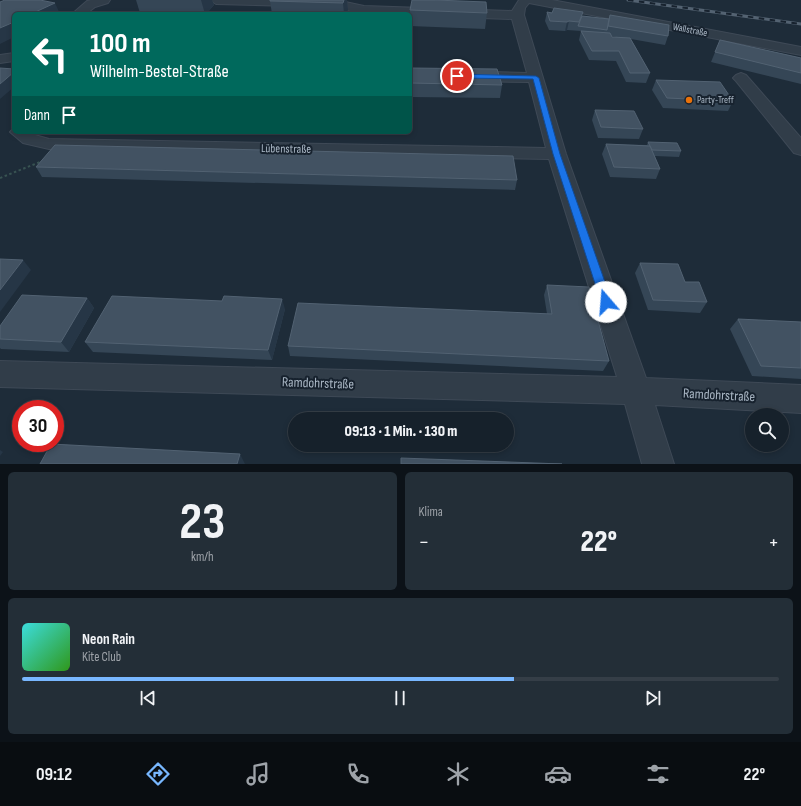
<!DOCTYPE html>
<html lang="de">
<meta charset="utf-8">
<style>
:root{--surface:#16212b;--page:#232e37;--text:#f1f3f6;--muted:#9ea3a9;--line:#353e47;--accent:#78b7ff}
body{margin:0;font-family:"Sofia Sans Condensed",sans-serif;background:var(--page);color:var(--text);height:100vh;display:flex;flex-direction:column;font-size:15px;white-space:nowrap}
*{box-sizing:border-box;margin:0}
p{font-size:13px;color:var(--muted)}
.icon{flex:none;width:22px;height:22px;fill:none;stroke:currentColor;stroke-width:2;stroke-linecap:round;stroke-linejoin:round}
.map{position:relative;height:464px;overflow:hidden}
.sheet{display:flex;flex-direction:column;gap:8px;padding:8px;background:#0c1218;flex:1}
.sheet>*{flex:none}
.hud{position:absolute;left:12px;top:12px;width:400px;height:122px;border-radius:6px;box-shadow:0 2px 6px #0003,0 0 0 1px var(--line);background:#00695c;color:#fff;overflow:hidden}
.controls{position:absolute;left:745px;top:408px;display:grid;gap:8px}
.controls a{display:grid;place-items:center;width:44px;height:44px;border-radius:50%;background:var(--surface);box-shadow:0 2px 6px #0003,0 0 0 1px var(--line);font-size:20px}
.speed{position:absolute;left:12px;top:400px;display:flex;gap:8px;font-size:20px;font-weight:700;text-align:center}
.speed>*{display:grid;place-content:center;width:52px;height:52px;border-radius:50%;background:var(--surface);box-shadow:0 2px 6px #0003,0 0 0 1px var(--line);line-height:1}
.speed .limit{border:6px solid #d22;background:#fff;color:#111}
.pin{position:absolute;display:grid;place-items:center;width:34px;height:34px;color:#fff;margin:-17px;border:2px solid #fff;border-radius:50%;box-shadow:0 1px 4px #0007}
.me{position:absolute;width:44px;margin:-22px;rotate:342deg;stroke-linejoin:round;filter:drop-shadow(0 0 3px #0008)}
.turn{display:flex;align-items:center;gap:14px;height:84px;padding:0 12px;font-size:18px}
.turn .icon{width:52px;height:52px;stroke-width:2.5}
.turn b{display:block;font-size:28px;line-height:34px}
.then{display:flex;align-items:center;height:38px;padding:0 12px;background:#0003;gap:8px;font-size:15px}
.big{font-size:30px;font-weight:800;line-height:1.1}
.sheet .widget{flex:1;display:flex;flex-direction:column;justify-content:center;gap:6px;min-width:0;padding:0 14px;border-radius:6px;background:var(--page)}
.sheet .dial{align-items:center;gap:0}
.dial b{font-size:52px;line-height:1}
.song{display:flex;align-items:center;gap:12px}
.cover{width:48px;height:48px;border-radius:6px;background:linear-gradient(135deg,hsl(180 70% 55%),hsl(110 70% 35%))}
.played{height:4px;border-radius:2px;background:linear-gradient(90deg,var(--accent) 65%,var(--line) 65%)}
.keys{display:flex;justify-content:space-around;direction:ltr}
.heat{display:flex;justify-content:space-between;align-items:center;font-size:22px;direction:ltr}
.sheet .tiles{flex:1;display:grid;gap:8px;grid-template-columns:1fr 1fr}
.widget:last-child{grid-column:span 2}
.trip{position:absolute;left:288px;top:412px;width:226px;height:40px;border-radius:20px;background:var(--surface);box-shadow:0 2px 6px #0003,0 0 0 1px var(--line);font-weight:800;line-height:40px;text-align:center}
.dock{display:flex;height:64px;justify-content:space-around;align-items:center;background:#090d11;color:var(--muted)}
.dock .icon{width:28px;height:28px}
.dock .on{color:var(--accent)}
.dock b{font-size:18px;color:var(--text)}
.map>svg:first-child{display:block}
</style>
<div class="map">
<svg width="801" height="464" viewBox="0 0 801 464">
<rect width="100%" height="100%" fill="#1e2c39"/>
<g fill="none" stroke-linecap="round" stroke-linejoin="round">
<defs>
<g id="minor">
<polygon points="91,0 110,0 108,3 95,7 86,14 72,14 87,1"/>
<polygon points="210,0 336,0 364,6 512,11 519,0 552,0 801,47 801,55 529,3 525,8 524,15 566,154 646,378 801,385 801,413 655,405 674,464 642,464 625,404 0,387 0,361 617,377 549,159 49,149 23,143 10,132 14,128 14,132 31,132 35,135 49,139 546,148 529,82 410,80 410,70 527,73 512,19 364,14 333,7 216,4"/>
<polygon points="14,53 14,61 0,63 0,55"/>
<polygon points="741,73 746,75 801,138 801,155 794,153 736,81 733,78 736,75"/>
</g>
</defs>
<!-- minor casing -->
<use href="#minor" stroke="#3e4956" stroke-width="2"/>
<!-- path -->
<polyline stroke="#385352" stroke-width="2" stroke-dasharray="2.5 2.5" stroke-linecap="butt" points="0,178 40,162"/>
<!-- minor -->
<use href="#minor" fill="#313d49" fill-rule="evenodd"/>
<defs>
<polyline id="rail" points="628,0 801,24"/>
</defs>
<!-- rail casing -->
<use href="#rail" stroke="#536271" stroke-width="3"/>
<!-- rail -->
<use href="#rail" stroke="#17222e" stroke-width="2" stroke-dasharray="5.5" stroke-linecap="butt"/>
</g>
<!-- wall -->
<g fill="#354656" fill-rule="evenodd">
<polygon points="136,0 212,0 214,5 206,14 177,14 140,13"/>
<polygon points="270,0 347,0 348,10 346,14 272,14 270,1"/>
<polygon points="410,10 487,13 485,29 410,26"/>
<path d="M547,12L609,19L610,15L668,36L665,45L631,39L650,73L646,83L626,82L616,61L589,60L579,40L581,31L567,30L565,31L549,30L545,21ZM611,36L621,38L612,37Z"/>
<polygon points="720,40 801,58 801,84 711,62"/>
<polygon points="410,68 502,85 500,98 410,97"/>
<polygon points="656,80 733,101 728,111 663,108 652,90"/>
<polygon points="595,110 643,129 639,139 598,138 592,120"/>
<polygon points="648,142 681,151 679,157 655,156 660,169 656,179 610,177 602,154 606,144 647,145"/>
<polygon points="36,167 517,180 515,190 42,177"/>
<polygon points="640,263 685,282 707,302 700,313 648,310 635,273"/>
<polygon points="547,285 609,361 603,371 290,356 288,346 547,314 544,295"/>
<polygon points="87,298 94,308 69,352 1,349 0,348 0,326"/>
<polygon points="285,309 272,360 93,352 85,342"/>
<polygon points="738,319 801,322 801,379 752,376 730,329"/>
</g>
<!-- shaded-wall -->
<g fill="#263646">
<polygon points="201,0 212,0 214,5 206,14 205,14"/>
<polygon points="344,0 347,0 348,10 346,14 344,14 343,3"/>
<polygon points="55,3 60,14 31,14"/>
<polygon points="569,21 567,30 565,31 567,22"/>
<polygon points="14,22 14,37 0,44 0,28"/>
<polygon points="14,72 14,87 0,99 0,84"/>
<polygon points="23,260 31,270 0,312 0,290"/>
<polygon points="87,298 94,308 69,352 61,342"/>
<polygon points="282,299 285,309 272,360 268,350"/>
<polygon points="0,450 3,452 0,456"/>
<polygon points="240,454 245,464 237,464"/>
</g>
<!-- building -->
<g fill="#425262" stroke="#526272">
<polygon points="5,0 40,0 55,3 31,14 14,14 14,22 0,28 0,2"/>
<polygon points="270,0 344,0 343,3 270,1"/>
<polygon points="412,0 435,0 486,2 487,13 410,10"/>
<polygon points="554,8 583,12 579,22 569,21 567,22 550,21 547,12 552,13"/>
<polygon points="610,15 669,25 668,36 608,26"/>
<polygon points="582,16 609,19 607,30 578,26"/>
<polygon points="581,31 610,33 612,37 630,38 650,73 630,73 619,51 592,51"/>
<polygon points="720,40 801,58 801,73 715,52"/>
<polygon points="0,68 14,69 14,72 0,84"/>
<polygon points="410,68 497,69 502,85 410,83"/>
<polygon points="656,80 720,82 733,101 667,98"/>
<polygon points="595,110 634,111 643,129 601,127"/>
<polygon points="648,142 677,143 681,151 652,150"/>
<polygon points="606,144 650,146 660,169 614,167"/>
<polygon points="55,145 513,156 517,180 36,167"/>
<polygon points="0,259 23,260 0,290"/>
<polygon points="640,263 678,264 685,282 699,282 707,302 653,300"/>
<polygon points="547,285 589,287 609,361 288,346 298,303 552,314"/>
<polygon points="22,295 87,298 61,342 0,339 0,326"/>
<polygon points="112,296 222,301 224,296 282,299 268,350 85,342"/>
<polygon points="738,319 801,322 801,368 761,366"/>
<polygon points="51,444 240,454 237,464 40,464"/>
<polygon points="401,458 562,464 401,464"/>
</g>
<!-- route -->
<polygon fill="#1a73e8" stroke="#114b97" points="455,74 536,76 539,78 560,154 612,302 610,305 603,305 601,302 553,154 533,79 457,78 454,76"/>
<!-- markers -->
<circle fill="#e8710a" stroke="#17222e" stroke-width="1.5" cx="689" cy="100" r="4"/>
<g text-anchor="middle" dominant-baseline="central" stroke-width="4" stroke-linejoin="round" paint-order="stroke">
<!-- far-street labels -->
<g font-size="10" fill="#abb8c6" stroke="#17222e">
<text transform="translate(690 30) rotate(11)">Wallstraße</text>
</g>
<!-- far-poi labels -->
<g font-size="10" fill="#abb8c6" stroke="#17222e" text-anchor="start">
<text x="697" y="100">Party-Treff</text>
</g>
<!-- street labels -->
<g font-size="12" fill="#abb8c6" stroke="#17222e">
<text transform="translate(286 149) rotate(1)">Lübenstraße</text>
</g>
<!-- near-street labels -->
<g font-size="14" fill="#abb8c6" stroke="#17222e">
<text transform="translate(318 383) rotate(2)">Ramdohrstraße</text>
<text transform="translate(719 395) rotate(3)">Ramdohrstraße</text>
</g>
</g>
</svg>
<div class="controls">
<a><svg class="icon" aria-label="search" viewBox="0 0 24 24"><circle cx="10" cy="10" r="6"/><path d="M15 15l6 6"/></svg></a>
</div>
<div class="speed"><div class="limit">30</div></div>
<div class="pin" style="left:457px;top:76px;background:#d93025"><svg class="icon" aria-label="arrive" viewBox="0 0 24 24"><path d="M6 21V4h12l-3 4 3 4H6"/></svg></div>
<svg class="me" style="left:606px;top:302px" viewBox="-20 -20 40 40"><circle r="19" fill="#fff"/><path d="M0-13L10 11 0 6-10 11z" fill="#1a73e8"/></svg>
<div class="trip">09:13 · 1 Min. · 130 m</div>
<div class="hud">
<div class="turn"><svg class="icon" aria-label="left" viewBox="0 0 24 24"><path d="M17 20v-9H6M10 6l-5 5 5 5"/></svg><div><b>100 m</b>Wilhelm-Bestel-Straße</div></div>
<div class="then">Dann<svg class="icon" aria-label="arrive" viewBox="0 0 24 24"><path d="M6 21V4h12l-3 4 3 4H6"/></svg></div>
</div>
</div>
<section class="sheet">
<div class="tiles">
<div class="widget dial"><b>23</b><p>km/h</p></div>
<div class="widget"><p>Klima</p>
<div class="heat"><a>−</a><b class="big">22°</b><a>+</a></div>
</div>
<div class="widget">
<div class="song"><i class="cover"></i><div><b>Neon Rain</b><p>Kite Club</p></div></div>
<div class="played"></div>
<div class="keys"><svg class="icon" aria-label="previous" viewBox="0 0 24 24"><path d="M18 5L8 12l10 7zM5 5v14"/></svg><svg class="icon" aria-label="pause" viewBox="0 0 24 24"><path d="M8 5v14M16 5v14"/></svg><svg class="icon" aria-label="next" viewBox="0 0 24 24"><path d="M6 5l10 7-10 7zM19 5v14"/></svg></div>
</div>
</div>
</section>
<nav class="dock">
<b>09:12</b>
<svg class="icon on" aria-label="directions" viewBox="0 0 24 24"><path d="M12 3l9 9-9 9-9-9zM9 14v-3h6M13 9l2 2-2 2"/></svg>
<svg class="icon" aria-label="music" viewBox="0 0 24 24"><path d="M9 18V5l10-2v13"/><circle cx="6" cy="18" r="3"/><circle cx="16" cy="16" r="3"/></svg>
<svg class="icon" aria-label="phone" viewBox="0 0 24 24"><path d="M5 4h4l2 5-3 2q2 4 5 5l2-3 5 2v4C11 20 4 13 5 4z"/></svg>
<svg class="icon" aria-label="climate" viewBox="0 0 24 24"><path d="M12 3v18M4 7l16 10M4 17L20 7"/></svg>
<svg class="icon" aria-label="car" viewBox="0 0 24 24"><path d="M5 17H2v-5l4-1 3-4h7l3 4 3 1v5h-3M9 17h6M6 11h13"/><circle cx="7" cy="17" r="2"/><circle cx="17" cy="17" r="2"/></svg>
<svg class="icon" aria-label="filters" viewBox="0 0 24 24"><path d="M4 7h16M4 17h16"/><circle cx="9" cy="7" r="2"/><circle cx="15" cy="17" r="2"/></svg>
<b>22°</b>
</nav>
